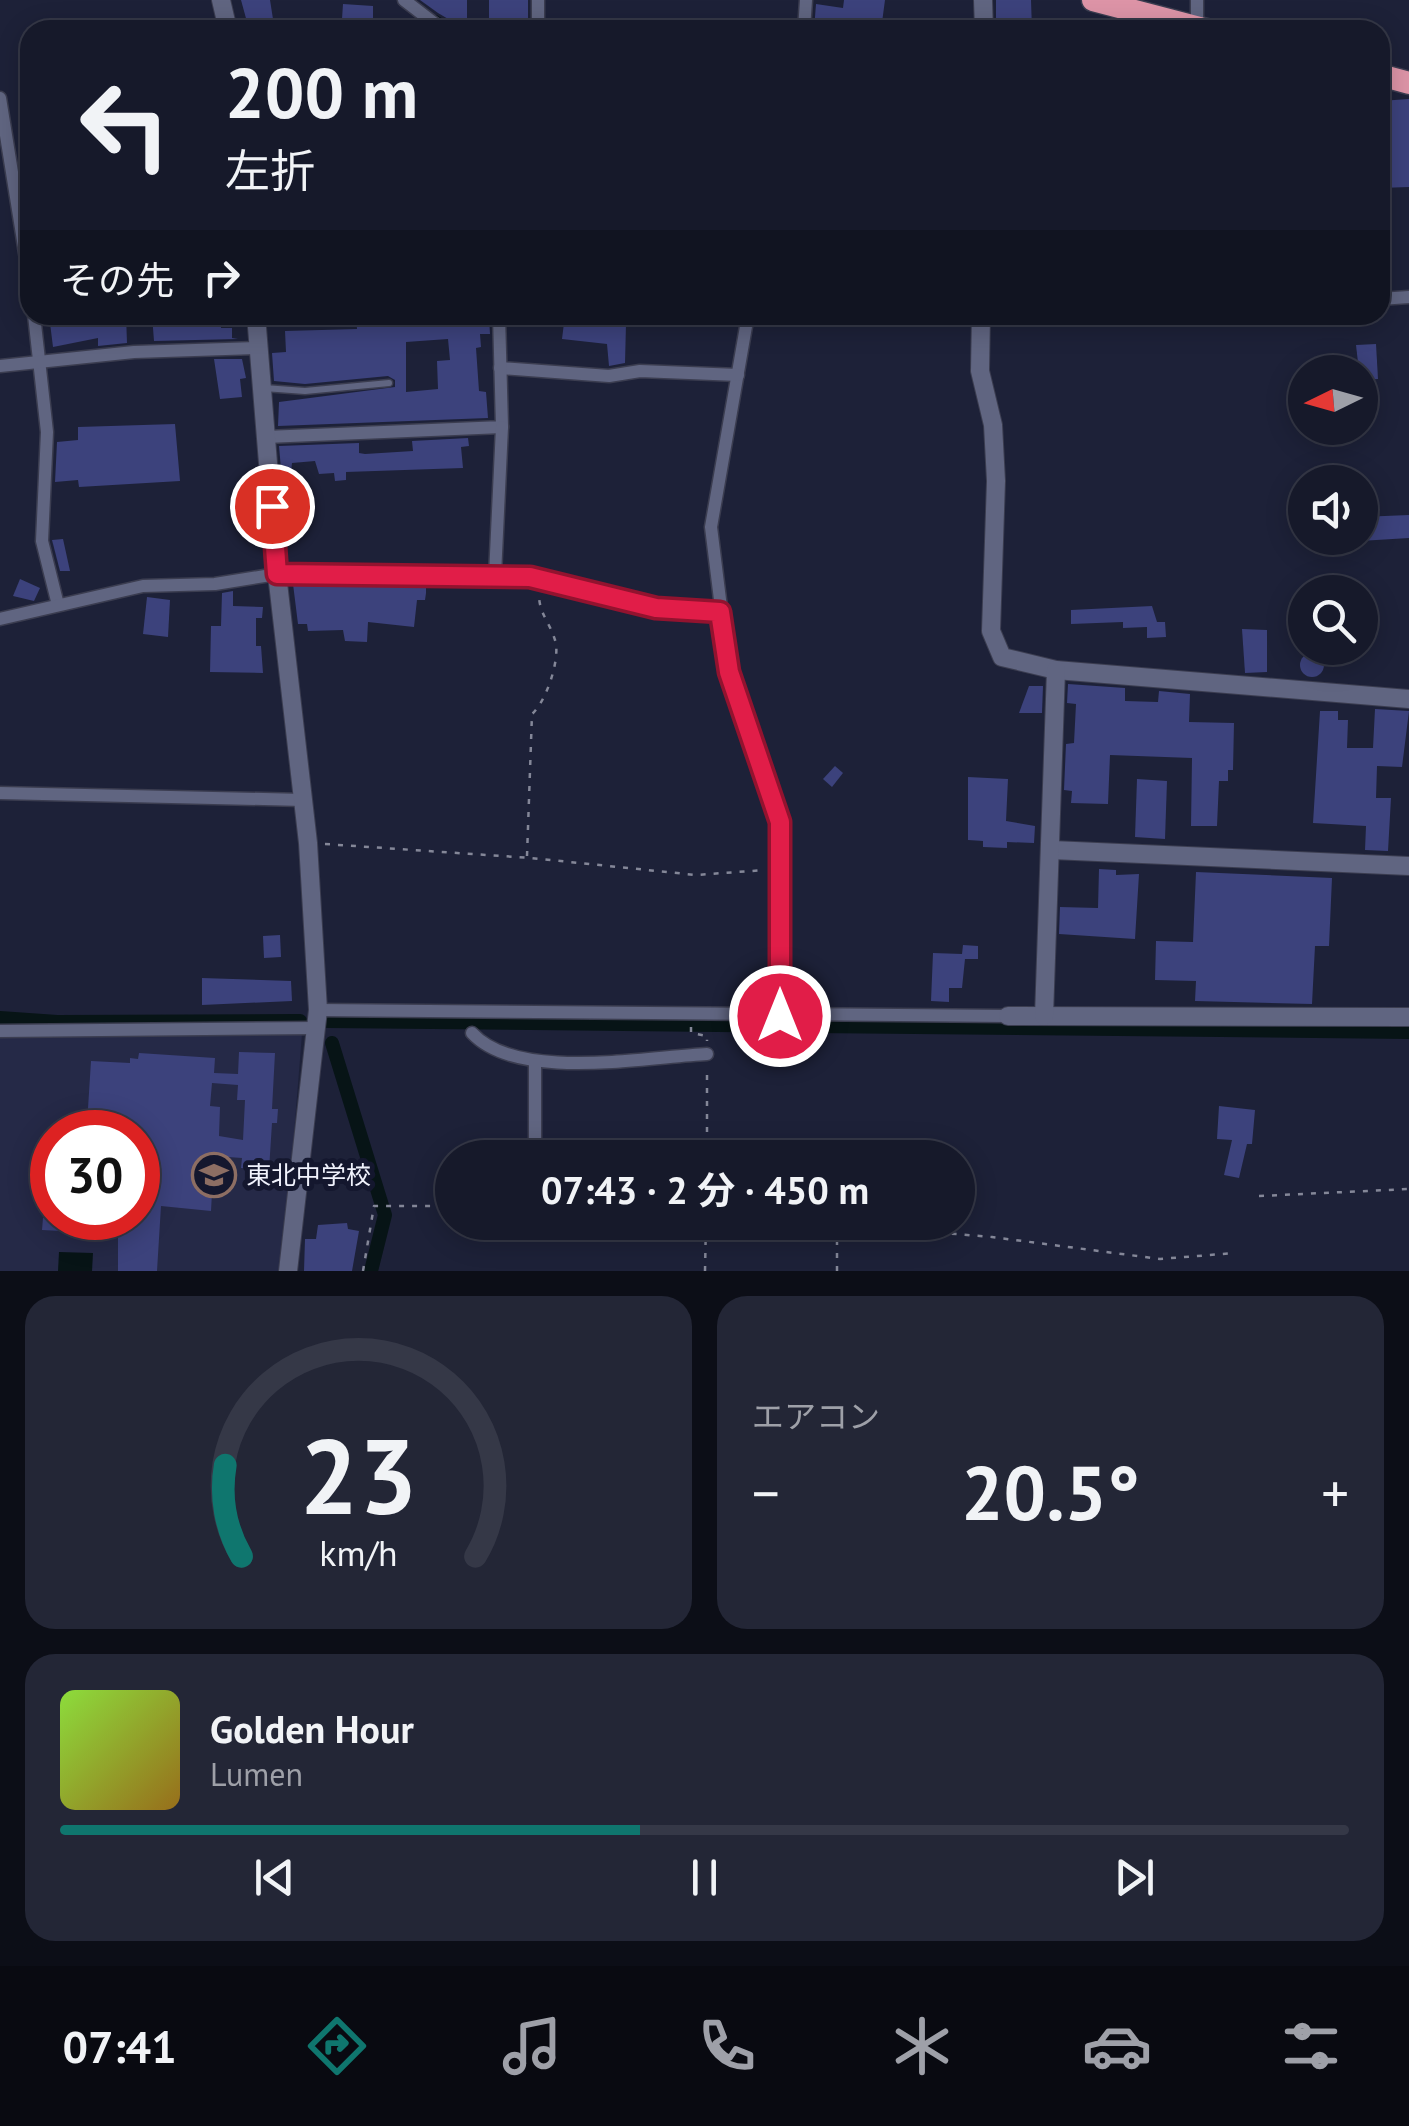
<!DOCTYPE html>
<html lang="ja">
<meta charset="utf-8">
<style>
:root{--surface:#16192a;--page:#232636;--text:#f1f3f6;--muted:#9ea0a8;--line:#353847;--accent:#0f766e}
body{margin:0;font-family:"PT Sans","Noto Sans JP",sans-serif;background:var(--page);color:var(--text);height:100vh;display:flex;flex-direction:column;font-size:38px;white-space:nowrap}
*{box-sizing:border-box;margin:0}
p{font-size:32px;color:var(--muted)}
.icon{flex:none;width:55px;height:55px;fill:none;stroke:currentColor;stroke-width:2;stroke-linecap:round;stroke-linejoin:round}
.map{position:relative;height:1271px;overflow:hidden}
.sheet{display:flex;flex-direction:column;gap:25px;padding:25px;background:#0c0e17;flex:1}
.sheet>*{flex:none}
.banner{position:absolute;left:20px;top:20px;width:1370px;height:305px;border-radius:30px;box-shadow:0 5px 25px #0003,0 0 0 2px var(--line);background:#16192a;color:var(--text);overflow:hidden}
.needle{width:65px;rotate:265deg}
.tools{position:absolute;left:1288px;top:355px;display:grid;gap:20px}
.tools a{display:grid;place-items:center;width:90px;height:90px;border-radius:50%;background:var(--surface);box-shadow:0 5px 25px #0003,0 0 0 2px var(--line);font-size:50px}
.speed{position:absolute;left:30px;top:1110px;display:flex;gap:20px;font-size:50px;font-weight:700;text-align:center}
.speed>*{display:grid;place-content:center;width:130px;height:130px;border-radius:50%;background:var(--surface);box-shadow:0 5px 25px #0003,0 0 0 2px var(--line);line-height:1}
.speed .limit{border:15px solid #d22;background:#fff;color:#111}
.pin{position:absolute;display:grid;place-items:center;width:85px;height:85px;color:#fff;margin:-42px;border:5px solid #fff;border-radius:50%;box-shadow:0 2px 10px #0007}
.me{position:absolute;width:110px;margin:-55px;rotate:0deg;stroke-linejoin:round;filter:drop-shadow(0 0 8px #0008)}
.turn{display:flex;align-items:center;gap:35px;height:210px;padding:0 40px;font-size:45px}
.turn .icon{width:130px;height:130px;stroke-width:2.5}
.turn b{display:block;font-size:70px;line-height:85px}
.then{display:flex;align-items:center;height:95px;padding:0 40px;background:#0003;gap:20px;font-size:38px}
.big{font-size:75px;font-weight:700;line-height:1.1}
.sheet .tile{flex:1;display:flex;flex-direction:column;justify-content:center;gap:15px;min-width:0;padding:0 35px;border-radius:30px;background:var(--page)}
.sheet .dial{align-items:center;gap:0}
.dial svg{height:260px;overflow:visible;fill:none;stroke:var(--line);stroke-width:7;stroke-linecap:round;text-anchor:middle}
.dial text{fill:var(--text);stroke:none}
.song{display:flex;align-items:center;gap:30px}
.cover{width:120px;height:120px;border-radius:15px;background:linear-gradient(135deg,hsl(90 70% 55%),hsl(40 70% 35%))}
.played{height:10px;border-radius:5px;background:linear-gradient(90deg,var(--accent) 45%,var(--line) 45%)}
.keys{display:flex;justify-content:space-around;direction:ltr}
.heat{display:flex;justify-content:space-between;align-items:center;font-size:55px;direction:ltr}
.sheet .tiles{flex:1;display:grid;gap:25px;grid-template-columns:1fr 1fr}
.tile:last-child{grid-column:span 2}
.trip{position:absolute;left:435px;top:1140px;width:540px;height:100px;border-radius:50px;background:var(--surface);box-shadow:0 5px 25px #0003,0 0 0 2px var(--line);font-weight:700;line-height:100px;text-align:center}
.tabs{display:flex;height:160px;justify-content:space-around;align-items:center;background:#090a11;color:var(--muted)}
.tabs .icon{width:70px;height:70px}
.tabs .on{color:var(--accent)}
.tabs b{font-size:45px;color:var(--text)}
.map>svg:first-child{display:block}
</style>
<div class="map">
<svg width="1409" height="1271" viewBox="0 0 1409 1271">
<rect width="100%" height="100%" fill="#1d2138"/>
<!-- built -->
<path fill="#252947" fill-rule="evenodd" d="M0,1034H302L283,1271H0ZM52,1132H138V1218H52Z"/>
<!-- water -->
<polygon fill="#071416" points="59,1252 93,1253 92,1271 58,1271"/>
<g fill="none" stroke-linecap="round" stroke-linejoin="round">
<!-- stream -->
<polyline stroke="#071416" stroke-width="4" points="436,17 457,30"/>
<!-- canal -->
<g stroke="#071416" stroke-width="14">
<polyline points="0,1018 57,1022 300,1021"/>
<polyline points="328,1021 1409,1032"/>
<polyline points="332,1043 385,1215 371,1271"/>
</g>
</g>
<!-- building -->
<g fill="#3c427c" fill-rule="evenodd">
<polygon points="241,0 270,0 273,19 247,22"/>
<polygon points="420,0 467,0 467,30 438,13"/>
<rect x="489" y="0" width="39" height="30"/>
<polygon points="844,0 885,0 881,30 814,30 816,4 843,8"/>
<polygon points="996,0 1031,0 1032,30 996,30"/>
<polygon points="343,4 373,6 373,21 358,21 357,30 330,30 331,18 342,19"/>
<polygon points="1409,99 1409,187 1380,188 1380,101"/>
<polygon points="49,315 126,315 127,343 98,346 98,338 53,347"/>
<polygon points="152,315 186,318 186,325 221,323 221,328 232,328 232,338 238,339 154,341"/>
<path d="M356,315L489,318L490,334H480L481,347L476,348L479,391L486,392L488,418L278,426L279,402L395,387V380L388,376L305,384L274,381L272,353L286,352L285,331L357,329ZM448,339L450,360L437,361L438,389L406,392V342Z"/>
<polygon points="565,315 656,315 655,327 626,324 625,363 609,366 607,344 562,339"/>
<polygon points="1376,344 1378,379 1360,380 1356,345"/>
<polygon points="214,359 242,359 246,378 240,379 242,397 220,399"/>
<polygon points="175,424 180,481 79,487 78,480 55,482 57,442 78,440 78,427"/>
<polygon points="468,438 469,446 461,447 463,468 346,472 346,480 335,481 334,473 319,474 315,461 292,463 289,492 283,492 279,446 359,443 359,453 365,454 413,451 412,441"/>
<polygon points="1409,515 1409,538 1360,541 1360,517"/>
<polygon points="63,539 70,571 60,571 52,540"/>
<polygon points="20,579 40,588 34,601 13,596"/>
<polygon points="293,584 426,586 426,593 425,600 417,600 414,627 368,622 367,642 345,641 343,630 308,631 307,624 298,624"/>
<polygon points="233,591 233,606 263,607 262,618 256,618 256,646 261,646 263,673 210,672 211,626 221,626 222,593"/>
<polygon points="147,597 170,600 168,637 143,634"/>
<polygon points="1152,606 1157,622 1165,622 1166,637 1147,638 1147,627 1123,628 1123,622 1071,624 1071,610"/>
<polygon points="1242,629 1267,630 1267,672 1245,673"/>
<circle cx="1312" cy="665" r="12"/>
<polygon points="1068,684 1125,688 1125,701 1158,702 1159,691 1190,694 1189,722 1234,723 1233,770 1228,770 1228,781 1219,781 1217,826 1191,826 1192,758 1110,755 1108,804 1071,803 1072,791 1064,790 1066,744 1074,743 1076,704 1067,703"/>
<polygon points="1029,686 1043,686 1042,713 1019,713"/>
<polygon points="1375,709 1409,711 1402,767 1377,766 1376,798 1391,798 1388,851 1365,850 1366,826 1313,823 1320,711 1338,711 1338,720 1348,720 1347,748 1373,748"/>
<polygon points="835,766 843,773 832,787 823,779"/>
<polygon points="968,777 1008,779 1006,821 1035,826 1034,843 1007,842 1007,848 983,847 983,841 968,840"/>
<polygon points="1137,779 1167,781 1165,839 1135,837"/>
<polygon points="1099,869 1116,870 1116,875 1139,874 1135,939 1059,934 1060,907 1098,908"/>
<polygon points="1196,872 1332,878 1329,946 1315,946 1312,1004 1195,1001 1196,981 1155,980 1156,941 1193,942"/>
<polygon points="280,935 281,957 264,958 263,936"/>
<polygon points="963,945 978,946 978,959 965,959 962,988 949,988 949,1002 931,1001 933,953 962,954"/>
<polygon points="202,978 291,981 292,1001 202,1005"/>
<path d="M239,1052L275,1053L272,1109H278L277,1123H272L269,1170L241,1168L242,1158L214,1156L211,1211L161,1206L157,1271H118V1234L42,1230L43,1218H138V1132H101L102,1125L87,1124L91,1061L130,1063V1058L138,1059L139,1053L215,1058L214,1073L238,1074ZM212,1083L238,1085L237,1100H245L243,1140L219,1136L220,1107L210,1106Z"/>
<polygon points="1219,1106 1255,1110 1252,1144 1247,1144 1239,1178 1224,1175 1232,1140 1217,1139"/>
<polygon points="347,1223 348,1229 359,1231 352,1271 304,1271 305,1239 316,1239 318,1225"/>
</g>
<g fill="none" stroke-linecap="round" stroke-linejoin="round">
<defs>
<polyline id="lane" points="264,388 305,391 389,383"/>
<g id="street">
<polyline points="404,0 443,30"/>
<polyline points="538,0 538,30"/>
<polyline points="1197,0 1197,30"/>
<polyline points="804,30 806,0"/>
<polyline points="0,98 30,284"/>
<polyline points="1380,299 1409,297"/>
<polyline points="34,315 47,432 42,541 58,605"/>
<polyline points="748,315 711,527 729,672 780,822 780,1016"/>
<polyline points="0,366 134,352 258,348"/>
<polyline points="500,368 609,376 640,371 738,375"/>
<polyline points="266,437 502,427 499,315"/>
<polyline points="495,575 502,427"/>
<polyline points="0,619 143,586 215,584 277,574 531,577 656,608 720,612"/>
<polyline points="0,793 303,800"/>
<polyline points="318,1010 1008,1016"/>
<polyline points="0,1031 316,1028"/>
<path d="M472,1033C517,1082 645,1057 707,1054"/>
<polyline points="535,1158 535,1064"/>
</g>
<g id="secondary">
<polyline points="221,0 228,30"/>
<polyline points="983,0 984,30"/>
<polyline points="256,315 277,574 308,843 318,1010 288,1271"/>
<polyline points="981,315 980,371 993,425 996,481 991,631 1002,657 1056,670 1409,699"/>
<polyline points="1052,850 1409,866"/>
<polyline points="1008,1016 1409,1017"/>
<polyline points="1044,1016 1056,670"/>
</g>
<g id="highway">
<polyline points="1093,0 1207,30"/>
<polyline points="1380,75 1409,83"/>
</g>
</defs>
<!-- lane casing -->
<use href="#lane" stroke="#3b3d50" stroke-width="9"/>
<!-- street casing -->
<use href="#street" stroke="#3b3d50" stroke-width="15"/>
<!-- secondary casing -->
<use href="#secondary" stroke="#3b3d50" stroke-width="20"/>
<!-- highway casing -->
<use href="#highway" stroke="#3b3d50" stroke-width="25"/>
<!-- path -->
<g stroke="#848798" stroke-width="2.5" stroke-dasharray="5 8" stroke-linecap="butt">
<polyline points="325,844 531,858 696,875 765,870"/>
<path d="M527,856L532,714C546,702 561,658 555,640C550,623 539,613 539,595"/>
<polyline points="691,1027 691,1033 707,1036 707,1041"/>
<polyline points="707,1158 707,1069"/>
<polyline points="1259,1196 1409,1189"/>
<polyline points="363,1271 374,1206 452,1206"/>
<polyline points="705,1271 706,1222"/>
<polyline points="837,1271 837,1234 845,1225 992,1237 1160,1259 1235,1253"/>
</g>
<!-- lane -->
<use href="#lane" stroke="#606581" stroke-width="6"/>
<!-- street -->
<use href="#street" stroke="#606581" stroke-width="12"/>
<!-- secondary -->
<use href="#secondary" stroke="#606581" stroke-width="18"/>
<!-- highway -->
<use href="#highway" stroke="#dd94a7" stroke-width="22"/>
</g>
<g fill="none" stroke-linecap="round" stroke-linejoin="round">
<defs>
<polyline id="route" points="272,506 277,574 530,577 656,608 720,612 729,672 780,822 780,1016"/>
</defs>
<!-- route casing -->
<use href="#route" stroke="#92132f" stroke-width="25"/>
<!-- route -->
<use href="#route" stroke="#e11d48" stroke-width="18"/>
</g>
<!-- icons -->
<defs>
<symbol id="school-ring" viewBox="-11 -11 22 22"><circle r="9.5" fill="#14172e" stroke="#8d6e63" stroke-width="1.5"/><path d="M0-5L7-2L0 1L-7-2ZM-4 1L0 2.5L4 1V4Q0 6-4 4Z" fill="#8d6e63"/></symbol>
</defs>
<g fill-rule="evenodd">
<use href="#school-ring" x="189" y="1150" width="50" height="50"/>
</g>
<g text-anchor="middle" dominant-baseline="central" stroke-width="10" stroke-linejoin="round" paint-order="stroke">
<!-- poi labels -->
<g font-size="25" fill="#f0f2fc" stroke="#14172e" text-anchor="start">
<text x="246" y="1175">東北中学校</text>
</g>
</g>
</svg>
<div class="tools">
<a><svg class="needle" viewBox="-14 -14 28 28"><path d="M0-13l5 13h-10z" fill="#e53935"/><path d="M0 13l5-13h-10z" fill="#9ea0a8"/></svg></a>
<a><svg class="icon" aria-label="sound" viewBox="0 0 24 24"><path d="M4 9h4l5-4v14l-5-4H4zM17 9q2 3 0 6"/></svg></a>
<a><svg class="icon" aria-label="search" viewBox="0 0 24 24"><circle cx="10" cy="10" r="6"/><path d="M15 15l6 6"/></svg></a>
</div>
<div class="speed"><div class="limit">30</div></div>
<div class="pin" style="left:272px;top:506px;background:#d93025"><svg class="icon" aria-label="arrive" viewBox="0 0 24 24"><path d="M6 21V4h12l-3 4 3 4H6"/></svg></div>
<svg class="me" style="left:780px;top:1016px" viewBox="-20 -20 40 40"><circle r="17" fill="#e11d48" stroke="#fff" stroke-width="3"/><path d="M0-11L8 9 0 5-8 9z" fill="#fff"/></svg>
<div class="trip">07:43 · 2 分 · 450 m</div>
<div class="banner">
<div class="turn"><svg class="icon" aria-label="left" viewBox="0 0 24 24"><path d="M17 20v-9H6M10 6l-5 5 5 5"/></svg><div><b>200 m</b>左折</div></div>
<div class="then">その先<svg class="icon" aria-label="right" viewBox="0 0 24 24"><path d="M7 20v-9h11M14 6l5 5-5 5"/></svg></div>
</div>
</div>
<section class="sheet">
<div class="tiles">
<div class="tile dial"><svg viewBox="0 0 100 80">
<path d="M14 69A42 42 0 1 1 86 69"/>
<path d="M14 69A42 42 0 0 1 9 41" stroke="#0f766e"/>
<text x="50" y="56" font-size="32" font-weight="700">23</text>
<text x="50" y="72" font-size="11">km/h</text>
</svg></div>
<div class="tile"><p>エアコン</p>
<div class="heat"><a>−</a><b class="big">20.5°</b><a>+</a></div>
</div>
<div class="tile">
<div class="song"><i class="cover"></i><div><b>Golden Hour</b><p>Lumen</p></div></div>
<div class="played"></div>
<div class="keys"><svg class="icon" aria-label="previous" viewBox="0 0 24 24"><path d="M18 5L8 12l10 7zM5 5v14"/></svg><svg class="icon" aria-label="pause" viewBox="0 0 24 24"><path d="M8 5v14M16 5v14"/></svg><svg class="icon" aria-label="next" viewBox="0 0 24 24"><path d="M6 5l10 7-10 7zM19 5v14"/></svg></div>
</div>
</div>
</section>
<nav class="tabs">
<b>07:41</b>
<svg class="icon on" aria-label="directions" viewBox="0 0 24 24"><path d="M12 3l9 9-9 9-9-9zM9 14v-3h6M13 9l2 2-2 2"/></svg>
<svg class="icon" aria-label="music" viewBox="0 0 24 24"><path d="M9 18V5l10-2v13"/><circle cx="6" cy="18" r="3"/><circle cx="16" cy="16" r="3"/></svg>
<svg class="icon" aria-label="phone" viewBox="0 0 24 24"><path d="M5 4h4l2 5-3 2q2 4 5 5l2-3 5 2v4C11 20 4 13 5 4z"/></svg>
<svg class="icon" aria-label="climate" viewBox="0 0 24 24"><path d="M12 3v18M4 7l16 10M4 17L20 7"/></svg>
<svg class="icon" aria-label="car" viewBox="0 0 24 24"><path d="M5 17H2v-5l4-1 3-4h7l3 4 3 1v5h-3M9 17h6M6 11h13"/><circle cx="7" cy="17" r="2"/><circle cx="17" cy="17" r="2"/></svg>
<svg class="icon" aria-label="filters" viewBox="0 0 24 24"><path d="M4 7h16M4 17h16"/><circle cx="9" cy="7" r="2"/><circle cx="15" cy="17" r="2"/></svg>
</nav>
